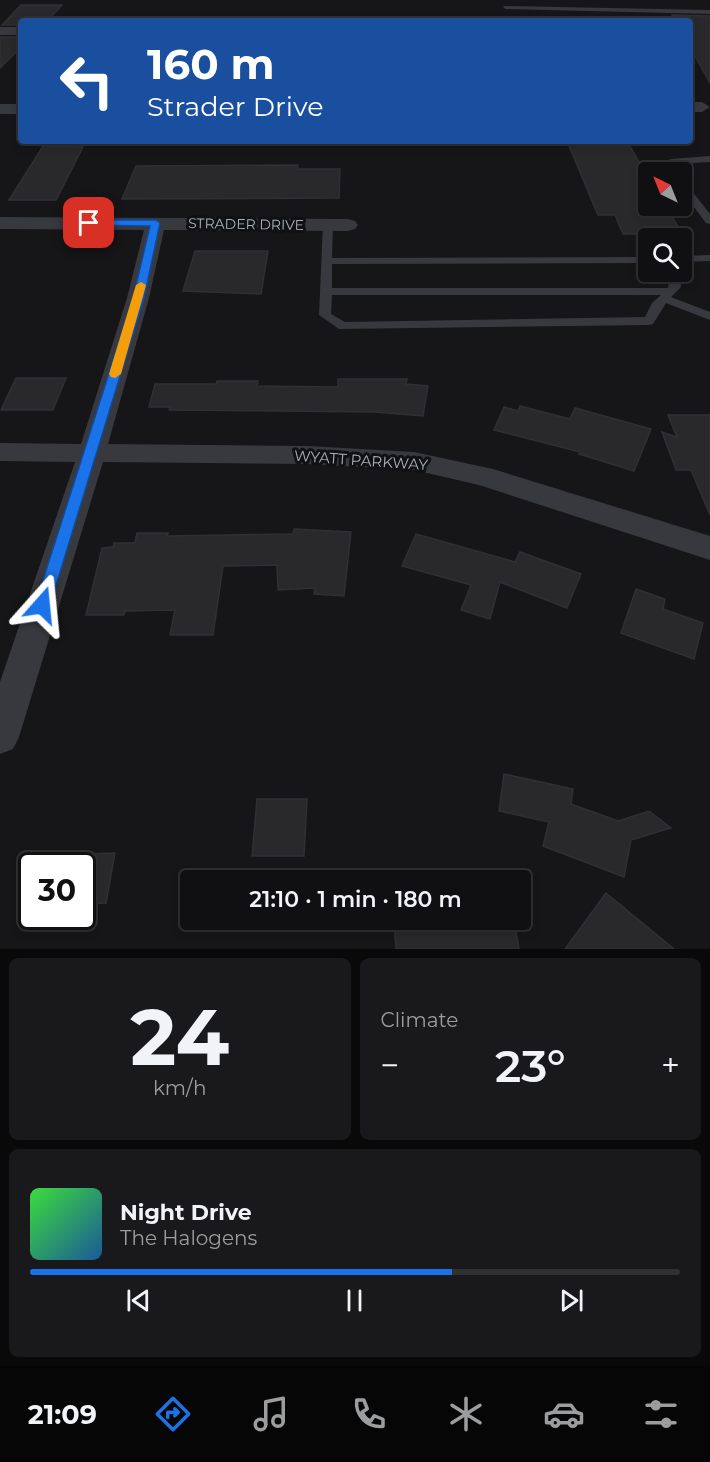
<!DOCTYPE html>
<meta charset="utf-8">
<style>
:root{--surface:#101012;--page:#19191b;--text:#f1f3f6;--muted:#9c9d9f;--line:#303032;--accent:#1a73e8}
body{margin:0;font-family:Montserrat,sans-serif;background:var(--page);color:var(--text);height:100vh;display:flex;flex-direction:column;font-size:22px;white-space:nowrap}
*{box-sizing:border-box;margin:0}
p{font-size:20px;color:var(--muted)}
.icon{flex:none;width:33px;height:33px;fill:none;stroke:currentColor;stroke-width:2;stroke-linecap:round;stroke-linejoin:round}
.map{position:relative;height:949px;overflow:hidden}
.details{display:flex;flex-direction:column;gap:9px;padding:9px;background:#09090a;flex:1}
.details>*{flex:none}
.banner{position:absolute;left:18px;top:18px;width:675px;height:126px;border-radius:6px;box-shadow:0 3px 9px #0003,0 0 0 2px var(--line);background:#1a4fa0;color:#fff;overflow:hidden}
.needle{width:39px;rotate:317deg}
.controls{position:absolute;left:638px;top:162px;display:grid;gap:12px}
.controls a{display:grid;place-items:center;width:54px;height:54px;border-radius:6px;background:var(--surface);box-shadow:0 3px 9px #0003,0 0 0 2px var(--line);font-size:30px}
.speed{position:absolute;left:18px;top:852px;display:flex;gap:12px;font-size:30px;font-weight:700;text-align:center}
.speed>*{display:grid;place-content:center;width:78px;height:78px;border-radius:50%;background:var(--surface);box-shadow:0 3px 9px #0003,0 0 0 2px var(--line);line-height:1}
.speed .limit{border:3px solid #111;border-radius:9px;background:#fff;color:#111}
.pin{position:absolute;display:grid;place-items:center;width:51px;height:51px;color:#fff;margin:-26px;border-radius:12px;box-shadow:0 3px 9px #0006}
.me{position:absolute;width:66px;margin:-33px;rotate:18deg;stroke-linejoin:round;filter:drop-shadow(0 0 4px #0008)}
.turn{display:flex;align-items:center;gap:21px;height:126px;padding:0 30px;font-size:27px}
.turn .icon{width:78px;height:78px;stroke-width:2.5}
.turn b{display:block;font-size:42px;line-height:51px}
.big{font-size:45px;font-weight:600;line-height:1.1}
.details .card{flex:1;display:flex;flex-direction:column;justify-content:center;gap:9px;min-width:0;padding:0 21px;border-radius:9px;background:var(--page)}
.details .dial{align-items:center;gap:0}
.dial b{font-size:78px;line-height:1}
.song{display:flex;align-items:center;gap:18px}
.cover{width:72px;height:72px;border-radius:9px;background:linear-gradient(135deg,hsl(120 70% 55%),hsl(210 70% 35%))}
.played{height:6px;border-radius:3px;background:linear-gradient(90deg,var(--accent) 65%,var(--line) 65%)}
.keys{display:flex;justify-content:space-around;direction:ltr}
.heat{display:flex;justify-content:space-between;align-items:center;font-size:33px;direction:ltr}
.details .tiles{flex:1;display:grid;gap:9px;grid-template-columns:1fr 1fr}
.card:last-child{grid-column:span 2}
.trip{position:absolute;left:180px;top:870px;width:351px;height:60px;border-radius:6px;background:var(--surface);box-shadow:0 3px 9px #0003,0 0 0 2px var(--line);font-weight:600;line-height:60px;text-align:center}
.dock{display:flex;height:96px;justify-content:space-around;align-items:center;background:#060607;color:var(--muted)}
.dock .icon{width:42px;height:42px}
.dock .on{color:var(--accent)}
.dock b{font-size:27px;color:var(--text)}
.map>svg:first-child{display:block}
</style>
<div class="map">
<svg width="710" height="949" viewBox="0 0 710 949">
<rect width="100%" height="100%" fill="#161618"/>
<!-- building -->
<g fill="#29292c" stroke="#303034" stroke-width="1.5">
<polygon points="21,5 62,5 47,21 21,21 21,25 2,25"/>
<polygon points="672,15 710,16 710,83 690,47 690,21 675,21"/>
<polygon points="0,37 21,37 21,47 0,68"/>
<polygon points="567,141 627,141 648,178 648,206 666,206 682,234 623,234 615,215 598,215"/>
<polygon points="43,146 83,147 56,200 9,200"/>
<polygon points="298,165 297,169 340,169 339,198 122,199 136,166"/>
<polygon points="195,251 268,251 261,294 183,291"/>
<polygon points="16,378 66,378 53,410 1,410"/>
<polygon points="338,379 407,379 406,384 428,386 423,416 375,412 169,410 170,407 149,407 155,384 216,384 217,381 258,381 257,386 338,387"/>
<polygon points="520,406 570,419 575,408 651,429 634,471 579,454 580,452 494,430 504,407 518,411"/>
<polygon points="668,415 710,415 710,515 691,470 676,470 662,432 677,437"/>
<polygon points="294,529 351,532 344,596 314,594 315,588 278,590 277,565 223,566 213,635 170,635 175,610 125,611 124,615 86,615 102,548 113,547 114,543 135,543 137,533 168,533 167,536 293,534"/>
<polygon points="416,534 515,562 520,552 581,574 567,608 500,582 490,619 461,610 471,585 402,566"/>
<polygon points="636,589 665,599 663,609 703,623 694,659 621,633"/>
<polygon points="504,774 573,789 571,804 618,821 649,811 671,828 631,840 624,877 543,846 549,822 499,811"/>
<polygon points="257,799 307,799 304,856 252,856"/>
<polygon points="115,853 106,903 82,904 82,854"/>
<polygon points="450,875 451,880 410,880 410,878"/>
<polygon points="606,893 674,949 565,949"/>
<polygon points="394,920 514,920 519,949 396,949"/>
</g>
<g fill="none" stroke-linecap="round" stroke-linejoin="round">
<!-- service -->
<g fill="#37393e" fill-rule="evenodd">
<polygon points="503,6 710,10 710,14 505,9"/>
<polygon points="710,156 710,162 675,164 678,172 670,172 665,166 668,160 671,159"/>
<polygon points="681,180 684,181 710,214 710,224 706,223 681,190"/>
<path d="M328,221L333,224L332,258L648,257V263L332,264V288H668L670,272H680L681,287L671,297L710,312V320L666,303L653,324L649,325L339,329L319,315L323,224ZM332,295H661L652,303L645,317L345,322L331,314Z"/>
<polygon points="710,255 710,261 681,262 681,256"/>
</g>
<!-- minor -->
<g fill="#37393e" fill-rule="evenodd">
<rect x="0" y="27" width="21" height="8"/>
<polygon points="690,102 702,102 710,107 702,112 690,112"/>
<rect x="0" y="104" width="21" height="10"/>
<polygon points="0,217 348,219 355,221 358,225 355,229 348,231 164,230 149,298 108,444 308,446 414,452 493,469 710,536 710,560 479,485 414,470 308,464 103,462 19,737 13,749 0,754 0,682 75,462 0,461 0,443 81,444 127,298 144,230 0,229"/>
</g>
</g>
<!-- route -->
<polygon fill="#1a73e8" stroke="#114b97" stroke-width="1.5" points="89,220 156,220 160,223 144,298 50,605 48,610 42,612 37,610 35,605 133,298 150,226 86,225 84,223"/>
<!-- slow -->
<polygon fill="#f59e0b" points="141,282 146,285 121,374 115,378 111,377 109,374 136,285"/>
<g text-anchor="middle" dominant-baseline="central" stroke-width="6" stroke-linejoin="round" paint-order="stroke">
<!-- far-street labels -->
<g font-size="14" fill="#a7afb9" stroke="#111113">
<text transform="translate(246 224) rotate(1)">STRADER DRIVE</text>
</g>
<!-- street labels -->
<g font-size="15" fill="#a7afb9" stroke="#111113">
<text transform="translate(361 460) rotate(4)">WYATT PARKWAY</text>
</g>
</g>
</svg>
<div class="controls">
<a><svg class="needle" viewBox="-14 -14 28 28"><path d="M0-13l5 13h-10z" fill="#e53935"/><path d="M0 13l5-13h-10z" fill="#9c9d9f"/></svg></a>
<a><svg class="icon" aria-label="search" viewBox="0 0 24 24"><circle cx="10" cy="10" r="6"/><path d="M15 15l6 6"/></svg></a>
</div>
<div class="speed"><div class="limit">30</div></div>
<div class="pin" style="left:89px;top:223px;background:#d93025"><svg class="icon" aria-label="arrive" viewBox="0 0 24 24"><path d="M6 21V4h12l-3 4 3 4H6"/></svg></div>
<svg class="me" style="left:42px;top:605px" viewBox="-20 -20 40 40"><path d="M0-17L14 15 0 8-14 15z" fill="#1a73e8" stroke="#fff" stroke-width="4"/></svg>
<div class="trip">21:10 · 1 min · 180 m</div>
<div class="banner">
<div class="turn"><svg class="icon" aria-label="left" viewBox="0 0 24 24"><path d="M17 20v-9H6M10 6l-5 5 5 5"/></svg><div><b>160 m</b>Strader Drive</div></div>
</div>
</div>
<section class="details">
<div class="tiles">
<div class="card dial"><b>24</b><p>km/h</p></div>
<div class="card"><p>Climate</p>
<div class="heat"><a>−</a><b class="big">23°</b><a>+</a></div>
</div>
<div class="card">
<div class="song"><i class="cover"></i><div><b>Night Drive</b><p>The Halogens</p></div></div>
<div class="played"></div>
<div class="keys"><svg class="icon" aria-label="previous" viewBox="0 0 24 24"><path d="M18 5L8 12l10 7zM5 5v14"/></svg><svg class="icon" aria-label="pause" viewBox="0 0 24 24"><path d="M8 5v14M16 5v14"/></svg><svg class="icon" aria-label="next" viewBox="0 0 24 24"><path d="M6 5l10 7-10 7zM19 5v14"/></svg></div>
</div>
</div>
</section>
<nav class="dock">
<b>21:09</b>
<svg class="icon on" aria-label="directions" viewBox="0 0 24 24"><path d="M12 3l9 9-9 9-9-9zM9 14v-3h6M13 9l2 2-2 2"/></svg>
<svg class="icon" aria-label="music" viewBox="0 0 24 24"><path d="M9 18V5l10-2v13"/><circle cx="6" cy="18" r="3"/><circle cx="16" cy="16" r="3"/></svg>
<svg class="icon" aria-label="phone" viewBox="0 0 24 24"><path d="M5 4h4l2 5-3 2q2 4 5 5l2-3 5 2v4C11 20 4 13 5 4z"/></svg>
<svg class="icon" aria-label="climate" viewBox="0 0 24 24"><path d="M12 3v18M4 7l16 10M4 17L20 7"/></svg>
<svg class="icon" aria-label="car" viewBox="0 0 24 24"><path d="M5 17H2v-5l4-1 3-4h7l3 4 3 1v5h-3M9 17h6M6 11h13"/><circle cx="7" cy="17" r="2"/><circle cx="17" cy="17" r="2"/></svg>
<svg class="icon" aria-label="filters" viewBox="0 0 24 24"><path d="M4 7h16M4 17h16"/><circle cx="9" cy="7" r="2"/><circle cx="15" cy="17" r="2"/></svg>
</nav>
